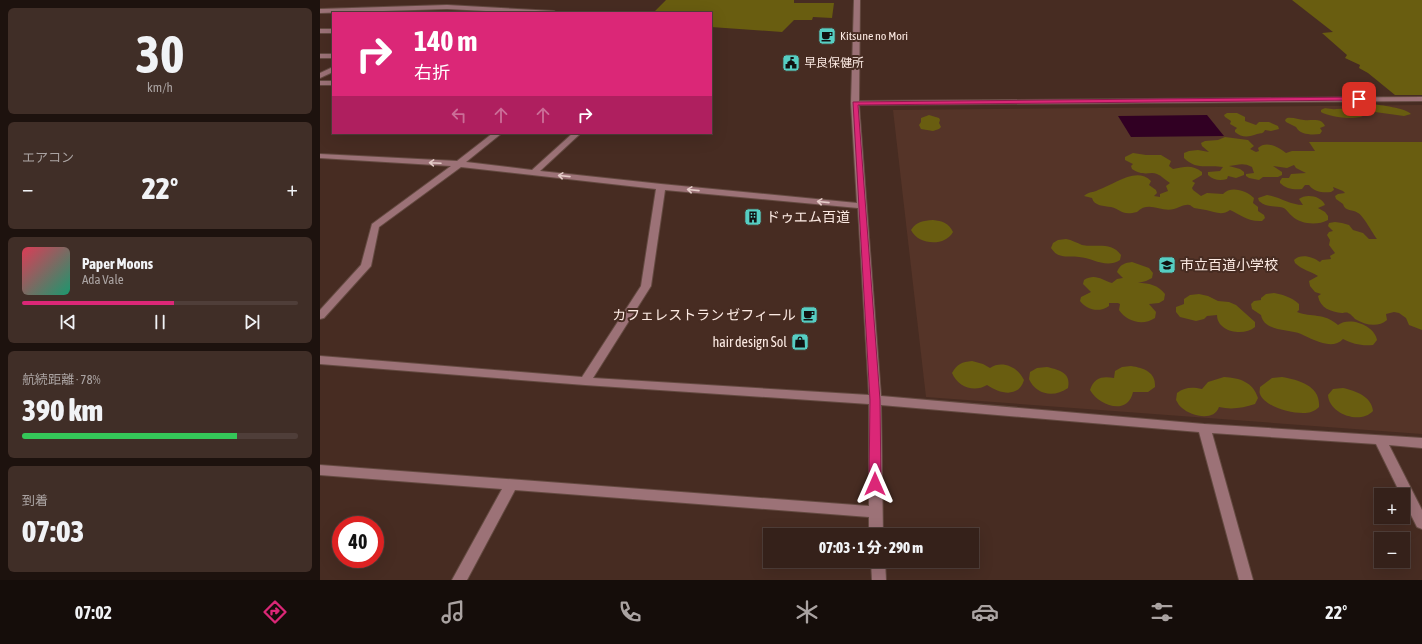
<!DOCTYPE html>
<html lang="ja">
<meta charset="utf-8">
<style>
:root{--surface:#35211a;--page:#402e27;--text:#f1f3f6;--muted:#aaa3a2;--line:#4f3e39;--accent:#db2777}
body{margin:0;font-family:"Asap Condensed","Noto Sans JP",sans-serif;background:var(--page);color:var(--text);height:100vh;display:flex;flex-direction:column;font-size:15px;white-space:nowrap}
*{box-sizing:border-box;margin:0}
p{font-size:13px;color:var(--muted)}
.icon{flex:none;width:22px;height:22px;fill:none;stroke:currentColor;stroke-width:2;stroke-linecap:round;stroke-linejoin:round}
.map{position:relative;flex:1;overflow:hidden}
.details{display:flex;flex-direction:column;gap:8px;padding:8px;background:#1d120e;width:320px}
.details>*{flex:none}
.hud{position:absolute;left:12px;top:12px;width:380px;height:122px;border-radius:0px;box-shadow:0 4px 16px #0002,0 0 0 1px var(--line);background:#db2777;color:#fff;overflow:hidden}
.buttons{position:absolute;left:1054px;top:488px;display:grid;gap:8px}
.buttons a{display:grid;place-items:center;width:36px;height:36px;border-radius:0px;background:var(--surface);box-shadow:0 4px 16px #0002,0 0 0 1px var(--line);font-size:20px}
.speed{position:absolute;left:12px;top:516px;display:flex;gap:8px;font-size:20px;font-weight:700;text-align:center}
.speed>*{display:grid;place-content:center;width:52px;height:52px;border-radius:50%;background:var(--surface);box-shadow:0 4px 16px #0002,0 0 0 1px var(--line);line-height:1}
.speed .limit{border:6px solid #d22;background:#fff;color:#111}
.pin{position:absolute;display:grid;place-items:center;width:34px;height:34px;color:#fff;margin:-17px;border-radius:8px;box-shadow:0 2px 6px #0006}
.me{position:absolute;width:44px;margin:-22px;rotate:0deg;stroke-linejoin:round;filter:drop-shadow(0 0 3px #0008)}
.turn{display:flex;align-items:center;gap:14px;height:84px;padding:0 16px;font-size:18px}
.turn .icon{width:52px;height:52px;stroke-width:2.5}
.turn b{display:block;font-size:28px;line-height:34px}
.lanes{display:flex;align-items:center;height:38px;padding:0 16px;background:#0003;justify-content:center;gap:20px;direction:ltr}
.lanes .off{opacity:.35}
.big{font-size:30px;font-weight:800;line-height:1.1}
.details .widget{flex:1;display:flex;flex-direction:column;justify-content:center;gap:6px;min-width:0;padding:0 14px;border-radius:6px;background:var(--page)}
.details .dial{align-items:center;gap:0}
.dial b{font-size:52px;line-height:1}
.song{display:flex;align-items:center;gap:12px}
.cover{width:48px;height:48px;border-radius:6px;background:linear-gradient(135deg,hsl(350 70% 55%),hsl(160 70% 35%))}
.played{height:4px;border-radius:2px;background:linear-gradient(90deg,var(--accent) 55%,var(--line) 55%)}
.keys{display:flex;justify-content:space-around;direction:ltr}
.heat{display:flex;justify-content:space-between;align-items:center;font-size:22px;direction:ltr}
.charge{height:6px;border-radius:3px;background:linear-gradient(90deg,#34c759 78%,var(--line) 0)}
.trip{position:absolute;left:443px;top:528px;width:216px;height:40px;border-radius:0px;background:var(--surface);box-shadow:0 4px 16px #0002,0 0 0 1px var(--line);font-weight:800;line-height:40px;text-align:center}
.tab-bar{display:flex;height:64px;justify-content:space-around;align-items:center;background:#150d0a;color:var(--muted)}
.tab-bar .icon{width:28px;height:28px}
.tab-bar .active{color:var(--accent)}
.tab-bar b{font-size:18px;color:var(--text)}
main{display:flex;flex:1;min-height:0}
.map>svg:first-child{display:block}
</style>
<main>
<section class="details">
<div class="widget dial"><b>30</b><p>km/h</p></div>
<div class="widget"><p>エアコン</p>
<div class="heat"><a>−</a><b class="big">22°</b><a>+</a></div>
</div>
<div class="widget">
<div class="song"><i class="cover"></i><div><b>Paper Moons</b><p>Ada Vale</p></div></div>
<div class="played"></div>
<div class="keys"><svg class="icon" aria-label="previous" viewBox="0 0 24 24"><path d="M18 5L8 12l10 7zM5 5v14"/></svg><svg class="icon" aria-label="pause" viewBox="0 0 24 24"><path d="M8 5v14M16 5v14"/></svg><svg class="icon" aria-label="next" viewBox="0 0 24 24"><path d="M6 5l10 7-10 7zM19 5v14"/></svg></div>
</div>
<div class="widget"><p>航続距離 · 78%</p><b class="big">390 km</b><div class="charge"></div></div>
<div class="widget"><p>到着</p><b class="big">07:03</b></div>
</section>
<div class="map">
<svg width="1102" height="580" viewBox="0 0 1102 580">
<rect width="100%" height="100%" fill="#472c22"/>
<!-- built -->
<polygon fill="#553428" points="1102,105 1102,434 606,397 573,110"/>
<!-- green -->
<g fill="#695d10">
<polygon points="346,0 474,0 474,3 514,3 512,18 493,17 492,20 474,20 462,32 391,27 391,13 333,13"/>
<polygon points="972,0 1102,0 1102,95 1075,95 1048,73 1039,68 1040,65 1025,58 1027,55 1002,33 1013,32"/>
<path d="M1051,104C1060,105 1086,108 1091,114L1084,116L1055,112L1053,115H1044C1038,121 1009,117 1001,112V110C1006,106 1010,110 1016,109C1025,109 1035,107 1044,108L1046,105Z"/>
<path d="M907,113H917L925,117V121L936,125L939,122H949L958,126L959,129L951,131L945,130C943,134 941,133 937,134C929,137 922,138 915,132V130L917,128L910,124L911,121L905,117L904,115Z"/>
<polygon points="609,115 619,118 620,120 619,123 621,127 619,129 613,131 601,129 599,125 601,122 601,118"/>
<path d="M967,118C974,117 978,120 984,120C992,121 1001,117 1005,126L1000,128L1002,131L1000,134C992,135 980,135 976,127L966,122L965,120Z"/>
<path d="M905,137L928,140L934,146L930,149L936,152L939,151L938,148C946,140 959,147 966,153L972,151H995L989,142H1102V330L1089,325L1086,318L1079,313L1074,312L1066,314L1067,320C1058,328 1045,325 1035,319C1033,317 1031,314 1028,313C1027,312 1023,313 1022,313C1011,312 1000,308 998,296L1001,294L995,292L990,286L989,281L998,276C990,271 982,270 975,263L974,260C981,253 993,257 1000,262L1002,260L1011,259L1010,256L1015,253L1009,245L1010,240L1007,235L1009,232L1013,231L1008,226L1009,223L1015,222L1022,223L1029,225L1033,230L1043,233L1049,239H1057C1053,234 1043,215 1038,213C1033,209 1025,212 1023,204L1016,199L1015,196L1018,194L1025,193L1023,191L1013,187L1014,190L1011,192C1003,193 994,192 989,185H985L982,189C974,190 966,189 960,183V181L962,178H969L971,174L986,173L976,168L974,165L967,168L953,166L962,172V175L958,177H943L939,180L929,178L926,176V174L934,173L932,167C923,162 918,165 909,166L920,169L924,172V175L916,178L908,176L907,179C900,181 893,180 888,175V172L900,171L903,167C888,164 877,171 864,158V153L869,151L878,150L889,152L882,146L881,143L885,141L898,140Z"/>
<path d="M813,153L826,155H841L851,161L849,166L853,169C864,167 872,164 882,172V175L872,181L875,183L872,188L873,190L881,196L887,193L903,194C911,185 927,191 934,198L933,203L938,207V211L944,215L945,218L942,221C928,222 921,215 910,210C902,216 895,212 886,210C882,209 878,209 874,208C872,207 871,205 869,205C865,204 858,208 854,209C841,213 829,200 817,212C801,216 801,209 791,207C784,206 774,206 772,198L764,196C769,191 773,193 778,190C794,185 816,166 831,181L829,185L836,190L837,193L834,196L840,197V194L848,191L846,186L850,183C845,180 842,176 837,174C830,171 824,177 812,169L811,166L813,164L805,160V157Z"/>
<path d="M947,195C960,197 970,205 983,205L979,199C986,193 1002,196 1005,205L998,208L1005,212L1008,216V220C997,226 980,224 972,216C967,212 967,208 960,207C952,206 946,207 939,201L938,198Z"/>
<path d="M613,220C622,221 629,223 633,232C625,247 598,245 591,230C597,221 603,221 613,220Z"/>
<path d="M746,239C752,240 757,243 762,245C776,248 791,241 801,255L800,260C786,269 773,258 759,257C747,255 739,260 731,248L733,243L738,240Z"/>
<path d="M812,262L829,268L833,273L832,278L826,281L818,283C829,283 838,285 845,294L844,300L839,303L829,304L836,312L835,318C823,326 807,322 799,310L800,304L798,303H789V306C779,313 767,310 760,301L761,297L771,292L763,284L764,280C775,273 782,280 792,283L797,279L803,278L797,272C800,264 805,263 812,262Z"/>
<path d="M954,293C964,295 971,297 979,304V310L977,312C992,318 1003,312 1018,325C1030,316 1055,326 1057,340L1053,345C1041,346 1033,344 1023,339C1012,351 992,339 981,334C969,329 944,332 941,315L932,309L931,304L934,301L941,300V298L946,294Z"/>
<path d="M879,294L888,296L898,301L909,302L916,305L935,322V327C924,337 897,332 897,315L887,316L884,319L876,321L860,317L856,312V307L864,304V299L870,295Z"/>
<path d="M652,361L663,364L670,368C682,360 698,367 704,380C699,398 680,394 667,385C654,393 638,387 632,373C637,364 642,362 652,361Z"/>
<path d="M811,366C824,368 836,372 835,387L828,392H813C808,416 779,406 770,390C774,377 783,376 794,378L795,371L802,367Z"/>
<path d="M727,367C740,370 751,373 748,388C734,398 716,395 709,379L710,372L717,368Z"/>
<path d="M904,377C920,378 933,382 938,398L935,404C923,408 911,410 899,407C894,422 871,416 862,408C859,406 858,403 856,400L857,393C865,387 872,387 882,389L888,382Z"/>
<path d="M962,377C979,380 1001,386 999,407C997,409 994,411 991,412C979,416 945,408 940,394C939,392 940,389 940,387L952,378Z"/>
<path d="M1023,388C1036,391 1051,396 1053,411C1040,425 1009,414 1008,395L1013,389Z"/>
</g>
<!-- water -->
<polygon fill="#310023" points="887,115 904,136 811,137 798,116"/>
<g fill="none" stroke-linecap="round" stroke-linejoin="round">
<defs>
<g id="minor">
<path d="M534,0H540L539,101L1102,97V101L539,105L561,396L884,424L1102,438V448L1069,445L1102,510V529L1097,527L1083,499V495H1081L1056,444L892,433L933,580H919L879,432L561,405L563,535H549V517L195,490L147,580H132L182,489L0,475V465L549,506V404L265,385L0,364V356L262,377L321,286L336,189L141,167L59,227L51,266L4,318L0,319V310L41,265L52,224L131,166L0,158V154L137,161L173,133H182L146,162L212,170L253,133H261L220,171L341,184L537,203L531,103ZM345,190L538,208L549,395L273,378L331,286Z"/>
<polygon points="127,5 234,11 237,13 204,13 127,9 0,13 0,9"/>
<rect x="0" y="29" width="13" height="4"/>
<rect x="0" y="54" width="13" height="4"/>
<polygon points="13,67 13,72 0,78 0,73"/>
<rect x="0" y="81" width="13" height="4"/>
<polygon points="551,561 565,561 566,580 552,580"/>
</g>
</defs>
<!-- minor casing -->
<use href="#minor" stroke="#644a41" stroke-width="2"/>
<!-- minor -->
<use href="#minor" fill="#9c7277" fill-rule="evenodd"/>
</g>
<!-- one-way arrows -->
<defs><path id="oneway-shaft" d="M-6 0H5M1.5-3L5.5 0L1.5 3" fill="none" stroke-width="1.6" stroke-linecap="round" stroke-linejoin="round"/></defs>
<g stroke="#e4ccc8">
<use href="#oneway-shaft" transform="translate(115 163) rotate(-177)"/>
<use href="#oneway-shaft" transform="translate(244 176) rotate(-174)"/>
<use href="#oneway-shaft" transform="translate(373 190) rotate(-174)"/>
<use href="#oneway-shaft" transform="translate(503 202) rotate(-174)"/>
</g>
<!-- route -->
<polygon fill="#db2777" stroke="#8e194d" points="1039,97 1042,99 1041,100 538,105 560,400 561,484 559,488 555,489 551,488 549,484 550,400 533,102"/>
<!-- icons -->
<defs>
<symbol id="cafe-square" viewBox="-11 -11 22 22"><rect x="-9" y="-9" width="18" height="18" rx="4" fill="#56cec3" stroke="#472c22"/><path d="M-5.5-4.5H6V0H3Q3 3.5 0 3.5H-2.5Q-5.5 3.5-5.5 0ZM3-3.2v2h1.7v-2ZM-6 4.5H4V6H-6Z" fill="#111"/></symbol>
<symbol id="civic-square" viewBox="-11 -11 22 22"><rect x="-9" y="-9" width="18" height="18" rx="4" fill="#56cec3" stroke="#472c22"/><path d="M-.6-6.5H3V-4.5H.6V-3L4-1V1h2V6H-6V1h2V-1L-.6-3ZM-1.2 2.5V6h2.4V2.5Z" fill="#111"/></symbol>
<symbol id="building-square" viewBox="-11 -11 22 22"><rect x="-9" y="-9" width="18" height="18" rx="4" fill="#56cec3" stroke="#472c22"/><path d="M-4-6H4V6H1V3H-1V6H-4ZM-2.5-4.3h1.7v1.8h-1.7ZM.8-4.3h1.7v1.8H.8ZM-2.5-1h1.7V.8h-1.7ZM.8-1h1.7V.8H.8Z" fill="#111"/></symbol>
<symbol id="school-square" viewBox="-11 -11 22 22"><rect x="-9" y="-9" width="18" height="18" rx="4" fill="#56cec3" stroke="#472c22"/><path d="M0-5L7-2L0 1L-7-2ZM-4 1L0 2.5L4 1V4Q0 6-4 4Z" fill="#111"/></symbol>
<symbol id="shop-square" viewBox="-11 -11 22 22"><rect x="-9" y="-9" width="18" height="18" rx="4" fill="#56cec3" stroke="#472c22"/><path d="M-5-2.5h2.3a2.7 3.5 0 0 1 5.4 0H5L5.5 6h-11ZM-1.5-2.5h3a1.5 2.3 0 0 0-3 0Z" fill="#111"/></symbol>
</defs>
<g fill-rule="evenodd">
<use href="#cafe-square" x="497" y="26" width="20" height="20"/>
<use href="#civic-square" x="461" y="53" width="20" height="20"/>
<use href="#building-square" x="423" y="207" width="20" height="20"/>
<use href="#school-square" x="837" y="255" width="20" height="20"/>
<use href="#cafe-square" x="479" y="305" width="20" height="20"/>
<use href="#shop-square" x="470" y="332" width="20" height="20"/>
</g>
<g text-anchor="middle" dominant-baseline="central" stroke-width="4" stroke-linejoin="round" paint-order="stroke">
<!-- far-poi labels -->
<g font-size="12" fill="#fceae3" stroke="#472c22" text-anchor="start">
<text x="520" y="36">Kitsune no Mori</text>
<text x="484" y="63">早良保健所</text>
</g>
<!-- poi labels -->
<g font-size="14" fill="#fceae3" stroke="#472c22" text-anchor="start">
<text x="446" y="217">ドゥエム百道</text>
<text x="860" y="265">市立百道小学校</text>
<text x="476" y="315" text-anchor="end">カフェレストラン ゼフィール</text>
<text x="467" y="342" text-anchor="end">hair design Sol</text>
</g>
</g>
</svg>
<div class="buttons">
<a>+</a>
<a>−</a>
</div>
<div class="speed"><div class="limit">40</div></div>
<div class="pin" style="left:1039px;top:99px;background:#d93025"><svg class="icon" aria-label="arrive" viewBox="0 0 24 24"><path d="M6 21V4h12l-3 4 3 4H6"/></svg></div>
<svg class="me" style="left:555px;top:484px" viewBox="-20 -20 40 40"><path d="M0-17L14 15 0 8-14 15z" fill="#db2777" stroke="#fff" stroke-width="4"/></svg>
<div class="trip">07:03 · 1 分 · 290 m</div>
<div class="hud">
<div class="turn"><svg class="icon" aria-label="right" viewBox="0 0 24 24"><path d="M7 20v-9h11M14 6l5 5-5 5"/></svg><div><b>140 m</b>右折</div></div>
<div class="lanes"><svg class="icon off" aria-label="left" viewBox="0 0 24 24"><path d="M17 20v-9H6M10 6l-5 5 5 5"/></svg><svg class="icon off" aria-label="ahead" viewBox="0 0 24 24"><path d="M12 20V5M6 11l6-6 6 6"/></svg><svg class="icon off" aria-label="ahead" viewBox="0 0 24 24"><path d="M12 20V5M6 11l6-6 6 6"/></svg><svg class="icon" aria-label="right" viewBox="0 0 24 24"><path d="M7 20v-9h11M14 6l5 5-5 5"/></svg></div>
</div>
</div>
</main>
<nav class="tab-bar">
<b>07:02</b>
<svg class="icon active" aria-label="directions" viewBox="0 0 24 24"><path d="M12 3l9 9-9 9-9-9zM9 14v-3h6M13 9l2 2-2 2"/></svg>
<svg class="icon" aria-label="music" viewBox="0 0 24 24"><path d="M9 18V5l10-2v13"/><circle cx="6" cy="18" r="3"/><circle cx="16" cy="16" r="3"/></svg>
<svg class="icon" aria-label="phone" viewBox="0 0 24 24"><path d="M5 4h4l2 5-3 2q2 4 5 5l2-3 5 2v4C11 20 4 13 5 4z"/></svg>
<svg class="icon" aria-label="climate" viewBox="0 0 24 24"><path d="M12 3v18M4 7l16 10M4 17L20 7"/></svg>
<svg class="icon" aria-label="car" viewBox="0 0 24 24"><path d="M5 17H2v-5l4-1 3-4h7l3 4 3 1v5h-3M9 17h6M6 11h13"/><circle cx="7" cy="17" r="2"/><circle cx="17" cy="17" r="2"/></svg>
<svg class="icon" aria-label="filters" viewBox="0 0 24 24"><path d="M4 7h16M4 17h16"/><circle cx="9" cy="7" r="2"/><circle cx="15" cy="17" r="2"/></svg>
<b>22°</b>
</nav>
